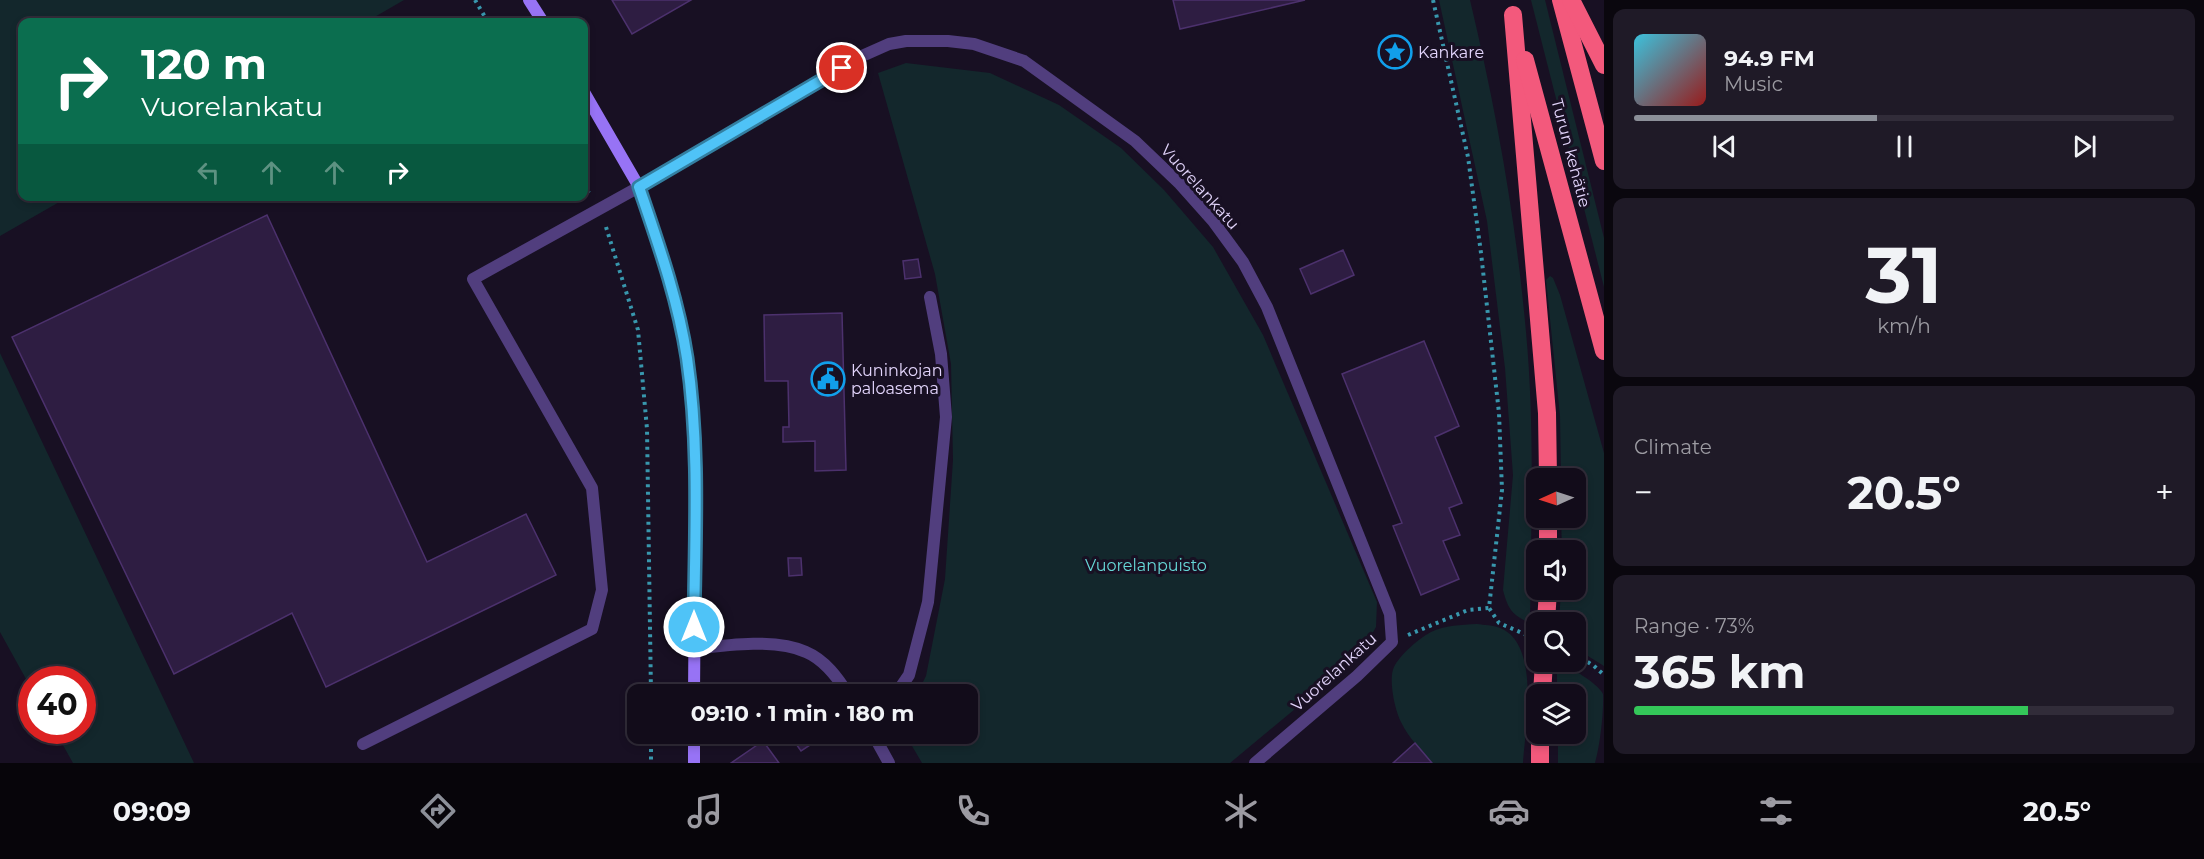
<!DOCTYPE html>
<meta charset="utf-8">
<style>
:root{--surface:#120c1a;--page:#1f1a27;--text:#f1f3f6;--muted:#9c9ba2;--line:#312c39;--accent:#8c9099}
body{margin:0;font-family:Montserrat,sans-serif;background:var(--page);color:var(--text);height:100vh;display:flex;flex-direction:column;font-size:22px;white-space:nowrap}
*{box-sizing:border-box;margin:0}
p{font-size:20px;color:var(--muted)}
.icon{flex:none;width:33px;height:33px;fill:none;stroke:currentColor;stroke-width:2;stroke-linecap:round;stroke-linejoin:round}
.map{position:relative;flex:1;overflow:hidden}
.details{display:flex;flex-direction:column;gap:9px;padding:9px;background:#0a070e;width:600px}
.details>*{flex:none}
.guide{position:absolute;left:18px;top:18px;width:570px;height:183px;border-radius:12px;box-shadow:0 3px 9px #0003,0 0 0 2px var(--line);background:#0b6e4f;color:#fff;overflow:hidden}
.needle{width:39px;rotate:267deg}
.buttons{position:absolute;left:1526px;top:468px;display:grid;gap:12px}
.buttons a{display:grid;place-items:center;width:60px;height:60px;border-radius:12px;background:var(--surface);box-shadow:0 3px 9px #0003,0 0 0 2px var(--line);font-size:30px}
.speed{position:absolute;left:18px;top:666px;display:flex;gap:12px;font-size:30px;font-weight:700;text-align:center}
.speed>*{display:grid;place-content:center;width:78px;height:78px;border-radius:50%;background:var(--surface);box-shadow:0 3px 9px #0003,0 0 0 2px var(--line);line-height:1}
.speed .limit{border:9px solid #d22;background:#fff;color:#111}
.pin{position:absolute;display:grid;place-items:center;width:51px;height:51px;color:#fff;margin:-26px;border:3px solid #fff;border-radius:50%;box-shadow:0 2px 6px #0007}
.me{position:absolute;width:66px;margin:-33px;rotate:0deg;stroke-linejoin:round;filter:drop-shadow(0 0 4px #0008)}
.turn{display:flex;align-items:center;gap:21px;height:126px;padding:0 24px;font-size:27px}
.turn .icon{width:78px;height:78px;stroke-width:2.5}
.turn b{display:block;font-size:42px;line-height:51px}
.lanes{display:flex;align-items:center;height:57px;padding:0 24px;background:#0003;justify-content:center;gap:30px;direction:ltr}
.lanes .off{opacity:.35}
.big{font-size:45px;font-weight:700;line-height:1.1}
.details .card{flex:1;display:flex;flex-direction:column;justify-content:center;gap:9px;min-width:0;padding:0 21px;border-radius:12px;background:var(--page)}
.details .dial{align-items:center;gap:0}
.dial b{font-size:78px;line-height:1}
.song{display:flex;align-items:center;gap:18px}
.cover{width:72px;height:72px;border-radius:9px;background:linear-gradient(135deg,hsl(190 70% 55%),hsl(0 70% 35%))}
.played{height:6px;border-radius:3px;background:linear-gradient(90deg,var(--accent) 45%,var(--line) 45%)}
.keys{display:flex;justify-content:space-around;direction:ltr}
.heat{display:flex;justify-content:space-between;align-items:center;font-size:33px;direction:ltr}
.charge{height:9px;border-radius:4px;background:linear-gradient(90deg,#34c759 73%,var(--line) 0)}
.trip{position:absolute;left:627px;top:684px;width:351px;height:60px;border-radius:12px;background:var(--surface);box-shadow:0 3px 9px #0003,0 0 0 2px var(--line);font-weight:700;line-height:60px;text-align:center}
.menu{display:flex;height:96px;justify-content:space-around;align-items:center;background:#07050a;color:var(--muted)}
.menu .icon{width:42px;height:42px}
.menu .current{color:var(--accent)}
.menu b{font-size:27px;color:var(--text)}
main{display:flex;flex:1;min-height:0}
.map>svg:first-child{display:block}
</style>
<main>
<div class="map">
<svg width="1604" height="763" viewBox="0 0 1604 763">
<rect width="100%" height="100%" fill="#181023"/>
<!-- green -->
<g fill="#13272c">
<polygon points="0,0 404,0 366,22 22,22 22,196 68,197 0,236"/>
<path d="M1439,0H1470C1496,109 1516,220 1526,332C1535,428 1531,526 1530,623C1512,615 1508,609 1503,590L1513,475L1505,368L1487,221Z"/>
<polygon points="1531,0 1545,0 1604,238 1604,287"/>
<polygon points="906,63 990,73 1059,105 1121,148 1164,190 1213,247 1263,335 1377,602 1376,627 1360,655 1230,763 922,763 905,734 968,734 968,694 917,694 926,676 945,579 953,460 951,364 935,274 878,73"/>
<polygon points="1550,276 1553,278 1560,295 1604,453 1604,666 1575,648 1575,622 1559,622 1561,590 1575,590 1575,550 1562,550 1561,518 1575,518 1575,478 1561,478 1560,416 1546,280"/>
<polygon points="0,353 194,763 73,763 55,731 82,730 82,680 32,680 31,688 0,632"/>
<path d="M1477,624C1484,625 1493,625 1500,628C1541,644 1525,729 1523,763H1432C1421,750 1408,737 1401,722C1395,711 1388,679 1394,667C1400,655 1418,639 1431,632C1445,625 1461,625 1477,624Z"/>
<path d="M1557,662C1568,666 1598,683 1603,694C1604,710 1600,746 1595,763H1558V734H1575V694H1557Z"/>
</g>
<!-- building -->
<g fill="#2e1d42" stroke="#4c316d" stroke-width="1.5">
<polygon points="612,0 691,0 632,34"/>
<polygon points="1173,0 1305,0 1180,29"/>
<polygon points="267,215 427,562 526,514 556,575 326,687 292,613 174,674 12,337"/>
<polygon points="1343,250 1354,275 1311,294 1300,269"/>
<polygon points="918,259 921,277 905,279 903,261"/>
<polygon points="842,313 846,470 815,471 815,441 783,442 783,427 789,427 788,381 765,381 764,315"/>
<polygon points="1424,341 1459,426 1435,437 1462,503 1449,508 1460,535 1443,541 1459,579 1421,595 1393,526 1402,523 1342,374"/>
<polygon points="788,558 801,558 802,575 789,576"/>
<polygon points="789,734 827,734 801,751"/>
<polygon points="763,741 779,763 731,763"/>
<polygon points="1415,743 1432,763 1393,763"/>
</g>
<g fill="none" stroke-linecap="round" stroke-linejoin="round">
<!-- path -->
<g stroke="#3897ad" stroke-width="4" stroke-dasharray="3 4.5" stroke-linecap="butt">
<polyline points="475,0 488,22"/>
<polyline points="1433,0 1468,157 1481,253 1499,413 1502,490 1489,608 1499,623 1529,636"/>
<polyline points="584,186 589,193"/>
<polyline points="606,227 638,330 647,429 651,694"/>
<polyline points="1408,635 1468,610 1489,608"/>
<polyline points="1575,654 1594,666 1604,675"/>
<polyline points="651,734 651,763"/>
</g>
<!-- lane -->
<g stroke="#513e7e" stroke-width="12">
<polyline points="896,694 909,675 928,602 946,417 941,354 930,297"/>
<polyline points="363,744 592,629 602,590 592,488 473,279 639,187"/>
</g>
<!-- street -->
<g stroke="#513e7e" stroke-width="12">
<polyline points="639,187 862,56 889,44 906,41 948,41 974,44 1024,61 1135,141 1180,184 1213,221 1243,262 1267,307 1390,614 1392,642 1357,676 1255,763"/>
<path d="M694,649C726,645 776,638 806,652C825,660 838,678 848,694"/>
<polyline points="873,734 889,763"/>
</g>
<!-- secondary -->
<g stroke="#9773f5" stroke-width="12">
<polyline points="529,0 543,22"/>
<polyline points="584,92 639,187 676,301 687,359 696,451 694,694"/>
<polyline points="694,763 694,734"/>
</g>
<!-- highway -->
<g stroke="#f3597c" stroke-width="18">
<polyline points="1561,0 1604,161"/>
<polyline points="1571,0 1604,65"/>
<polyline points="1513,15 1547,413 1548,478"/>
<polyline points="1525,60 1604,351"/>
<polyline points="1548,550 1548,518"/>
<polyline points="1546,622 1548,590"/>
<polyline points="1542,694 1544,662"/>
<polyline points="1540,763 1540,734"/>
</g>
</g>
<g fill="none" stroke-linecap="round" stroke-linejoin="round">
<defs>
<path id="route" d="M694,627C695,537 700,447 687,358C678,299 658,243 639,187L842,68"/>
</defs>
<!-- route casing -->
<use href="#route" stroke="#337fa1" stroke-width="15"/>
<!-- route -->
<use href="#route" stroke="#4fc3f7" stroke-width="10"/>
</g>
<!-- icons -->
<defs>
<symbol id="sight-ring" viewBox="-11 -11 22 22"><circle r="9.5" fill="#181023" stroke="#119feb" stroke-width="1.5"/><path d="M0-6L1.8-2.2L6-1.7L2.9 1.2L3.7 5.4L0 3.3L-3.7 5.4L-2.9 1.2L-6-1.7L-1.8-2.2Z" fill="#119feb"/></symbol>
<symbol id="civic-ring" viewBox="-11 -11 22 22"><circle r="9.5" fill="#181023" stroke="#119feb" stroke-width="1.5"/><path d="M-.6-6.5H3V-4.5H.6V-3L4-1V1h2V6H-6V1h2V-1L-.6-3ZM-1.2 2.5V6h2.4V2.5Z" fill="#119feb"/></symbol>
</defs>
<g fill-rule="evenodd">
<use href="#sight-ring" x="1376" y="33" width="38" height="38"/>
<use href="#civic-ring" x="809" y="360" width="38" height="38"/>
</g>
<g text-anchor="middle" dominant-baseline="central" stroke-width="6" stroke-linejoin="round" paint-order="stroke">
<!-- poi labels -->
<g font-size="16" fill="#e3d5fc" stroke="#181023" text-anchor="start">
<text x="1418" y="52">Kankare</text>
<text x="851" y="370">Kuninkojan<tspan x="851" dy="18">paloasema</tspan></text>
</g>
<!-- street labels -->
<g font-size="16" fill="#e3d5fc" stroke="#181023">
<text transform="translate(1571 153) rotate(75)">Turun kehätie</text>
<text transform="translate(1200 187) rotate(48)">Vuorelankatu</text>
<text transform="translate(1334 672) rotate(-42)">Vuorelankatu</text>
</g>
<!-- park labels -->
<g font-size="16" fill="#66d7d7" stroke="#181023">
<text x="1146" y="565">Vuorelanpuisto</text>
</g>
</g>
</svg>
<div class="buttons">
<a><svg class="needle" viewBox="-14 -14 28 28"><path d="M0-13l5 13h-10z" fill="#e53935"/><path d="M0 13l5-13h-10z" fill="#9c9ba2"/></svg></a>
<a><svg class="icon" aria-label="sound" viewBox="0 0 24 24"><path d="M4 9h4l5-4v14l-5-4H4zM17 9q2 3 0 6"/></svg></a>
<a><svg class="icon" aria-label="search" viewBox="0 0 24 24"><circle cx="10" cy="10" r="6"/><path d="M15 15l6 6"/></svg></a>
<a><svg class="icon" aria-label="layers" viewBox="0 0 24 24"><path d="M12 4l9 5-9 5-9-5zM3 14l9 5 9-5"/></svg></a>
</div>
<div class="speed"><div class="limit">40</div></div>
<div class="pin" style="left:842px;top:68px;background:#d93025"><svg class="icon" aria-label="arrive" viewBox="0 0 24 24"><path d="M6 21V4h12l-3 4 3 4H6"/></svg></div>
<svg class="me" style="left:694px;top:627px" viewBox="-20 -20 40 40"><circle r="17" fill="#4fc3f7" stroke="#fff" stroke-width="3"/><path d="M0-11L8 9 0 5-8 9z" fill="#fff"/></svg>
<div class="trip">09:10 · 1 min · 180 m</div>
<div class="guide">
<div class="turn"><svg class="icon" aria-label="right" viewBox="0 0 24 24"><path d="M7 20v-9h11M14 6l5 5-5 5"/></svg><div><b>120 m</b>Vuorelankatu</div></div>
<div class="lanes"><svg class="icon off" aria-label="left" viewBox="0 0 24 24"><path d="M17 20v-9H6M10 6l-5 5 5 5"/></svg><svg class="icon off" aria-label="ahead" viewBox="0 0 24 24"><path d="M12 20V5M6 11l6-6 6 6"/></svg><svg class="icon off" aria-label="ahead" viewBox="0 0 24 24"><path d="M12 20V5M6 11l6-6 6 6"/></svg><svg class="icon" aria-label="right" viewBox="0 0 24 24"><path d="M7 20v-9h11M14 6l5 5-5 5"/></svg></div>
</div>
</div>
<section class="details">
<div class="card">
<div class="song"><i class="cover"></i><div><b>94.9 FM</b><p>Music</p></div></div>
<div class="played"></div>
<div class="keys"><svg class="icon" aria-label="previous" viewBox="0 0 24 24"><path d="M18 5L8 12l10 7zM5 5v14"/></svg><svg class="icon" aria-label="pause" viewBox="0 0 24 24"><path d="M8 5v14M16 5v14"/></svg><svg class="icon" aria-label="next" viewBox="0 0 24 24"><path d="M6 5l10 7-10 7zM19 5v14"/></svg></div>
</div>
<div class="card dial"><b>31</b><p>km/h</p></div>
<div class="card"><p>Climate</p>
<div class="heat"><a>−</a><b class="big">20.5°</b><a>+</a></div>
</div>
<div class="card"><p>Range · 73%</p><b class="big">365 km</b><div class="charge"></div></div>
</section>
</main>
<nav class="menu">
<b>09:09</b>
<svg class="icon current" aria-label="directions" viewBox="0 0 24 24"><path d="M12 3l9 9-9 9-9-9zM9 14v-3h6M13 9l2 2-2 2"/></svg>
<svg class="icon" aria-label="music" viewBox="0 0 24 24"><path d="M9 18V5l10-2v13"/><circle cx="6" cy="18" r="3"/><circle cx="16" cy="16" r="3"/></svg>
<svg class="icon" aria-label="phone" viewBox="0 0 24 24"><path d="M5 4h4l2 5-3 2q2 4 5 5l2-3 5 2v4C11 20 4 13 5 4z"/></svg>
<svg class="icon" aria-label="climate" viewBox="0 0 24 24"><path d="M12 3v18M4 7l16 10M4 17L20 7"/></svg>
<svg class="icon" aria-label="car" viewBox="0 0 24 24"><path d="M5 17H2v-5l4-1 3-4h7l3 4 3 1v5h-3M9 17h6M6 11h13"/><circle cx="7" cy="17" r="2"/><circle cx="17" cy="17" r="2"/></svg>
<svg class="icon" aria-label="filters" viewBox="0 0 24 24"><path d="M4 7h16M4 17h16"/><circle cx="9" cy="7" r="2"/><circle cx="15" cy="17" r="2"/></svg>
<b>20.5°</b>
</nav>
